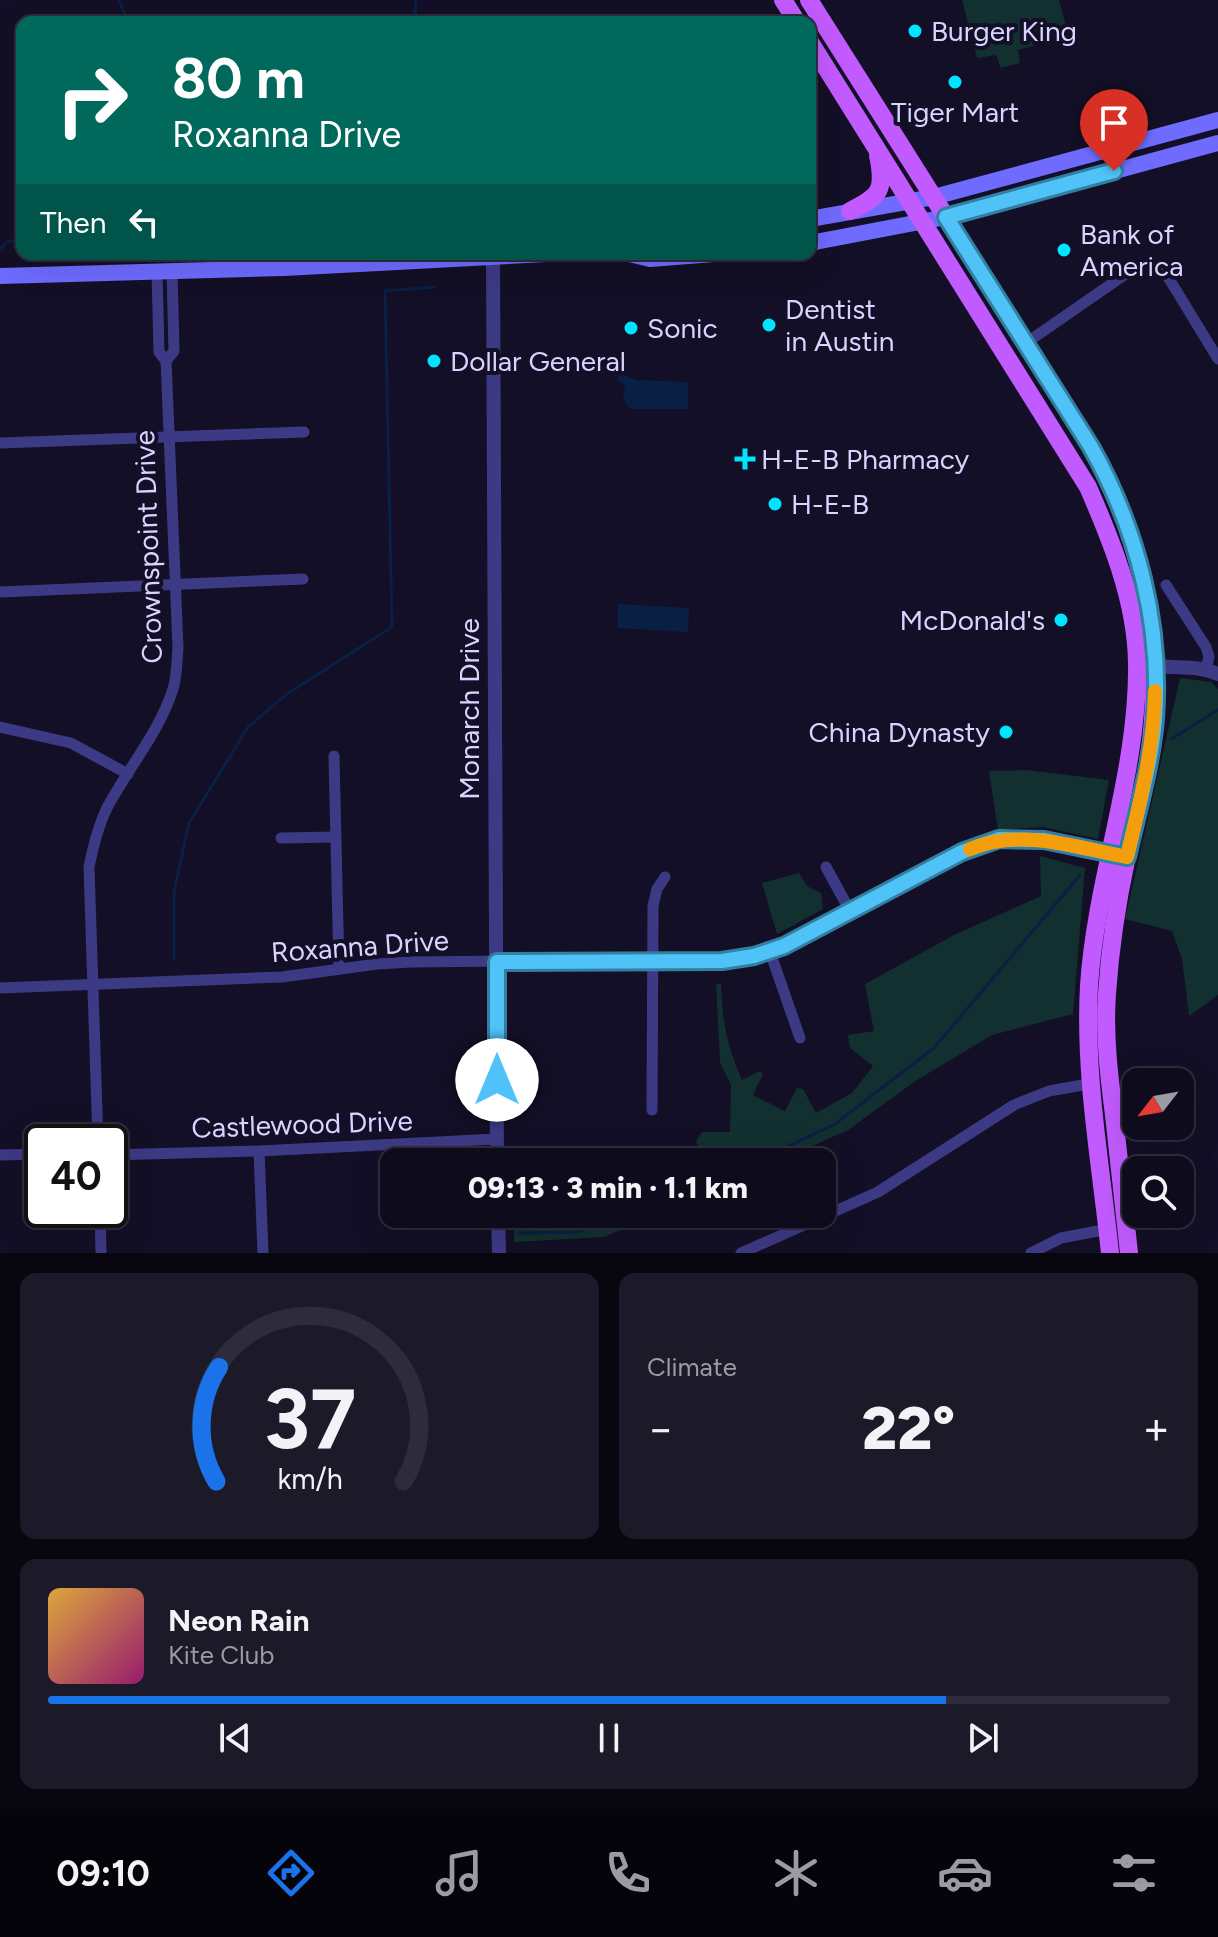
<!DOCTYPE html>
<meta charset="utf-8">
<style>
:root{--surface:#0e0b1c;--page:#1c1929;--text:#f1f3f6;--muted:#9b9ba3;--line:#2e2b3b;--accent:#1a73e8}
body{margin:0;font-family:Figtree,sans-serif;background:var(--page);color:var(--text);height:100vh;display:flex;flex-direction:column;font-size:30px;white-space:nowrap}
*{box-sizing:border-box;margin:0}
p{font-size:26px;color:var(--muted)}
.icon{flex:none;width:44px;height:44px;fill:none;stroke:currentColor;stroke-width:2;stroke-linecap:round;stroke-linejoin:round}
.map{position:relative;height:1253px;overflow:hidden}
.sheet{display:flex;flex-direction:column;gap:20px;padding:20px;background:#08060f;flex:1}
.sheet>*{flex:none}
.guide{position:absolute;left:16px;top:16px;width:800px;height:244px;border-radius:16px;box-shadow:0 8px 32px #0002,0 0 0 2px var(--line);background:#00695c;color:#fff;overflow:hidden}
.needle{width:52px;rotate:239deg}
.tools{position:absolute;left:1122px;top:1068px;display:grid;gap:16px}
.tools a{display:grid;place-items:center;width:72px;height:72px;border-radius:16px;background:var(--surface);box-shadow:0 8px 32px #0002,0 0 0 2px var(--line);font-size:40px}
.speed{position:absolute;left:24px;top:1124px;display:flex;gap:16px;font-size:40px;font-weight:700;text-align:center}
.speed>*{display:grid;place-content:center;width:104px;height:104px;border-radius:50%;background:var(--surface);box-shadow:0 8px 32px #0002,0 0 0 2px var(--line);line-height:1}
.speed .limit{border:4px solid #111;border-radius:12px;background:#fff;color:#111}
.pin{position:absolute;display:grid;place-items:center;width:68px;height:68px;color:#fff;margin:-82px -34px;border-radius:50% 50% 50% 0;rotate:-45deg;box-shadow:0 0 8px #0007}
.pin .icon{rotate:45deg}
.me{position:absolute;width:88px;margin:-44px;rotate:0deg;stroke-linejoin:round;filter:drop-shadow(0 0 6px #0008)}
.turn{display:flex;align-items:center;gap:28px;height:168px;padding:0 24px;font-size:36px}
.turn .icon{width:104px;height:104px;stroke-width:2.5}
.turn b{display:block;font-size:56px;line-height:68px}
.then{display:flex;align-items:center;height:76px;padding:0 24px;background:#0003;gap:16px;font-size:30px}
.big{font-size:60px;font-weight:800;line-height:1.1}
.sheet .card{flex:1;display:flex;flex-direction:column;justify-content:center;gap:12px;min-width:0;padding:0 28px;border-radius:16px;background:var(--page)}
.sheet .dial{align-items:center;gap:0}
.dial svg{height:208px;overflow:visible;fill:none;stroke:var(--line);stroke-width:7;stroke-linecap:round;text-anchor:middle}
.dial text{fill:var(--text);stroke:none}
.song{display:flex;align-items:center;gap:24px}
.cover{width:96px;height:96px;border-radius:12px;background:linear-gradient(135deg,hsl(40 70% 55%),hsl(320 70% 35%))}
.played{height:8px;border-radius:4px;background:linear-gradient(90deg,var(--accent) 80%,var(--line) 80%)}
.keys{display:flex;justify-content:space-around;direction:ltr}
.heat{display:flex;justify-content:space-between;align-items:center;font-size:44px;direction:ltr}
.sheet .tiles{flex:1;display:grid;gap:20px;grid-template-columns:1fr 1fr}
.card:last-child{grid-column:span 2}
.trip{position:absolute;left:380px;top:1148px;width:456px;height:80px;border-radius:16px;background:var(--surface);box-shadow:0 8px 32px #0002,0 0 0 2px var(--line);font-weight:800;line-height:80px;text-align:center}
.dock{display:flex;height:128px;justify-content:space-around;align-items:center;background:#06040b;color:var(--muted)}
.dock .icon{width:56px;height:56px}
.dock .current{color:var(--accent)}
.dock b{font-size:36px;color:var(--text)}
.map>svg:first-child{display:block}
</style>
<div class="map">
<svg width="1218" height="1253" viewBox="0 0 1218 1253">
<rect width="100%" height="100%" fill="#130f26"/>
<!-- green -->
<g fill="#12302f">
<polygon points="962,0 1059,0 1069,36 1018,50 1020,63 1001,68 996,55 977,58"/>
<polygon points="1180,678 1211,682 1218,689 1218,995 1189,1016 1182,959 1172,931 1125,919"/>
<polygon points="1026,770 1109,780 1098,839 1043,827 998,830 989,771"/>
<path d="M1040,856L1085,868L1073,1014L992,1035L917,1080L848,1130L776,1162H707L696,1142L702,1132H730L731,1085L720,1062L716,984L721,983C722,1022 727,1045 742,1080L760,1071L763,1074L753,1095L785,1111L797,1088L803,1089L816,1113L852,1093L873,1066L850,1048L848,1035L874,1031L865,984L954,935L1041,896Z"/>
<polygon points="799,873 807,886 821,893 823,909 777,934 762,883"/>
<polygon points="558,1214 658,1214 604,1237 514,1242 514,1227 551,1224"/>
</g>
<!-- water -->
<g fill="#0a1f44">
<polygon points="621,374 637,380 688,382 688,409 630,409 623,398 625,385 616,380"/>
<polygon points="618,604 689,608 688,632 617,628"/>
</g>
<g fill="none" stroke-linecap="round" stroke-linejoin="round">
<!-- stream -->
<g stroke="#0a1f44" stroke-width="3">
<polyline points="119,0 128,22"/>
<polyline points="415,22 416,0"/>
<polyline points="0,249 7,242 22,238"/>
<polyline points="1171,739 1218,710"/>
<polyline points="174,959 174,892 189,823 248,727 287,694 392,627 385,291 435,287"/>
<polyline points="755,1162 835,1124 934,1048 1080,875"/>
<polyline points="519,1233 576,1232 632,1214"/>
</g>
<!-- minor -->
<g stroke="#3d3a85" stroke-width="11">
<polyline points="1026,343 1130,271 1141,266 1154,265 1168,277 1218,359"/>
<polyline points="166,361 174,351 172,271"/>
<polyline points="0,443 304,432"/>
<polyline points="1166,585 1206,647 1209,657 1206,668"/>
<polyline points="0,592 303,579"/>
<polyline points="0,727 71,743 128,774"/>
<polyline points="334,756 339,969"/>
<polyline points="281,838 335,837"/>
<polyline points="826,867 850,911"/>
<polyline points="770,952 800,1038"/>
<polyline points="0,988 282,977 377,964 411,962 738,959 784,946 980,844 1020,838 1044,840 1114,855"/>
<polyline points="652,1110 653,906 657,889 665,877"/>
<path d="M98,1142L89,867C93,847 98,826 107,808C128,768 159,733 173,689C177,676 177,661 178,647L166,361L159,352L157,270"/>
<polyline points="259,1151 263,1253"/>
<polyline points="0,1155 42,1154"/>
<polyline points="110,1155 259,1151 497,1139"/>
<polyline points="100,1210 101,1253"/>
<polyline points="741,1253 878,1192 1014,1105 1049,1091 1094,1083"/>
<polyline points="1031,1253 1061,1238 1108,1229"/>
</g>
<!-- tertiary -->
<g stroke="#3d3a85" stroke-width="14">
<polyline points="493,256 497,1162"/>
<path d="M1145,663C1169,671 1194,663 1218,674"/>
<polyline points="498,1214 499,1253"/>
</g>
<!-- secondary -->
<g stroke="#6f6bff" stroke-width="16">
<polyline points="810,219 934,197 1218,120"/>
<polyline points="810,243 946,217 1218,143"/>
<polyline points="629,254 650,259 714,254"/>
<polyline points="0,276 284,268 546,254"/>
</g>
<!-- primary -->
<g stroke="#c25bff" stroke-width="18">
<polyline points="783,0 797,22"/>
<path d="M809,0L1091,447C1145,545 1166,652 1148,762C1143,794 1134,825 1127,856C1117,902 1110,947 1107,994C1104,1034 1109,1075 1114,1115C1119,1161 1124,1207 1129,1253"/>
<path d="M810,42L1088,487C1112,542 1136,601 1137,662C1139,772 1096,877 1089,986C1084,1075 1101,1165 1110,1253"/>
<path d="M850,211C881,196 885,190 878,155"/>
</g>
</g>
<g fill="none" stroke-linecap="round" stroke-linejoin="round">
<defs>
<path id="route" d="M497,1080V962L722,961L754,956L784,946L962,852L999,839L1044,840L1127,857C1137,812 1151,766 1155,719C1162,624 1137,529 1091,447L946,217L1114,171"/>
</defs>
<!-- route casing -->
<use href="#route" stroke="#337fa1" stroke-width="20"/>
<!-- route -->
<use href="#route" stroke="#4fc3f7" stroke-width="14"/>
<!-- slow -->
<path stroke="#f59e0b" stroke-width="14" d="M970,849C1022,828 1075,847 1127,857C1140,802 1154,748 1155,691"/>
</g>
<!-- markers -->
<g fill="#00e5ff" stroke="#130f26" stroke-width="3">
<circle cx="915" cy="31" r="8"/>
<circle cx="955" cy="82" r="8"/>
<circle cx="1064" cy="250" r="8"/>
<circle cx="769" cy="325" r="8"/>
<circle cx="631" cy="328" r="8"/>
<circle cx="434" cy="361" r="8"/>
<path d="M741 447h8v8h8v8h-8v8h-8v-8h-8v-8h8z"/>
<circle cx="775" cy="504" r="8"/>
<circle cx="1061" cy="620" r="8"/>
<circle cx="1006" cy="732" r="8"/>
</g>
<g text-anchor="middle" dominant-baseline="central" stroke-width="8" stroke-linejoin="round" paint-order="stroke">
<!-- poi labels -->
<g font-size="28" fill="#d9d4ff" stroke="#130f26" text-anchor="start">
<text x="931" y="31">Burger King</text>
<text x="955" y="112" text-anchor="middle">Tiger Mart</text>
<text x="1080" y="234">Bank of<tspan x="1080" dy="32">America</tspan></text>
<text x="785" y="309">Dentist<tspan x="785" dy="32">in Austin</tspan></text>
<text x="647" y="328">Sonic</text>
<text x="450" y="361">Dollar General</text>
<text x="761" y="459">H-E-B Pharmacy</text>
<text x="791" y="504">H-E-B</text>
<text x="1045" y="620" text-anchor="end">McDonald's</text>
<text x="990" y="732" text-anchor="end">China Dynasty</text>
</g>
<!-- street labels -->
<g font-size="28" fill="#d9d4ff" stroke="#130f26">
<text transform="translate(148 547) rotate(-92)">Crownspoint Drive</text>
<text transform="translate(469 709) rotate(-90)">Monarch Drive</text>
<text transform="translate(360 946) rotate(-4)">Roxanna Drive</text>
<text transform="translate(302 1124) rotate(-2)">Castlewood Drive</text>
</g>
</g>
</svg>
<div class="tools">
<a><svg class="needle" viewBox="-14 -14 28 28"><path d="M0-13l5 13h-10z" fill="#e53935"/><path d="M0 13l5-13h-10z" fill="#9b9ba3"/></svg></a>
<a><svg class="icon" aria-label="search" viewBox="0 0 24 24"><circle cx="10" cy="10" r="6"/><path d="M15 15l6 6"/></svg></a>
</div>
<div class="speed"><div class="limit">40</div></div>
<div class="pin" style="left:1114px;top:171px;background:#d93025"><svg class="icon" aria-label="arrive" viewBox="0 0 24 24"><path d="M6 21V4h12l-3 4 3 4H6"/></svg></div>
<svg class="me" style="left:497px;top:1080px" viewBox="-20 -20 40 40"><circle r="19" fill="#fff"/><path d="M0-13L10 11 0 6-10 11z" fill="#4fc3f7"/></svg>
<div class="trip">09:13 · 3 min · 1.1 km</div>
<div class="guide">
<div class="turn"><svg class="icon" aria-label="right" viewBox="0 0 24 24"><path d="M7 20v-9h11M14 6l5 5-5 5"/></svg><div><b>80 m</b>Roxanna Drive</div></div>
<div class="then">Then<svg class="icon" aria-label="left" viewBox="0 0 24 24"><path d="M17 20v-9H6M10 6l-5 5 5 5"/></svg></div>
</div>
</div>
<section class="sheet">
<div class="tiles">
<div class="card dial"><svg viewBox="0 0 100 80">
<path d="M14 69A42 42 0 1 1 86 69"/>
<path d="M14 69A42 42 0 0 1 15 25" stroke="#1a73e8"/>
<text x="50" y="56" font-size="32" font-weight="700">37</text>
<text x="50" y="72" font-size="11">km/h</text>
</svg></div>
<div class="card"><p>Climate</p>
<div class="heat"><a>−</a><b class="big">22°</b><a>+</a></div>
</div>
<div class="card">
<div class="song"><i class="cover"></i><div><b>Neon Rain</b><p>Kite Club</p></div></div>
<div class="played"></div>
<div class="keys"><svg class="icon" aria-label="previous" viewBox="0 0 24 24"><path d="M18 5L8 12l10 7zM5 5v14"/></svg><svg class="icon" aria-label="pause" viewBox="0 0 24 24"><path d="M8 5v14M16 5v14"/></svg><svg class="icon" aria-label="next" viewBox="0 0 24 24"><path d="M6 5l10 7-10 7zM19 5v14"/></svg></div>
</div>
</div>
</section>
<nav class="dock">
<b>09:10</b>
<svg class="icon current" aria-label="directions" viewBox="0 0 24 24"><path d="M12 3l9 9-9 9-9-9zM9 14v-3h6M13 9l2 2-2 2"/></svg>
<svg class="icon" aria-label="music" viewBox="0 0 24 24"><path d="M9 18V5l10-2v13"/><circle cx="6" cy="18" r="3"/><circle cx="16" cy="16" r="3"/></svg>
<svg class="icon" aria-label="phone" viewBox="0 0 24 24"><path d="M5 4h4l2 5-3 2q2 4 5 5l2-3 5 2v4C11 20 4 13 5 4z"/></svg>
<svg class="icon" aria-label="climate" viewBox="0 0 24 24"><path d="M12 3v18M4 7l16 10M4 17L20 7"/></svg>
<svg class="icon" aria-label="car" viewBox="0 0 24 24"><path d="M5 17H2v-5l4-1 3-4h7l3 4 3 1v5h-3M9 17h6M6 11h13"/><circle cx="7" cy="17" r="2"/><circle cx="17" cy="17" r="2"/></svg>
<svg class="icon" aria-label="filters" viewBox="0 0 24 24"><path d="M4 7h16M4 17h16"/><circle cx="9" cy="7" r="2"/><circle cx="15" cy="17" r="2"/></svg>
</nav>
